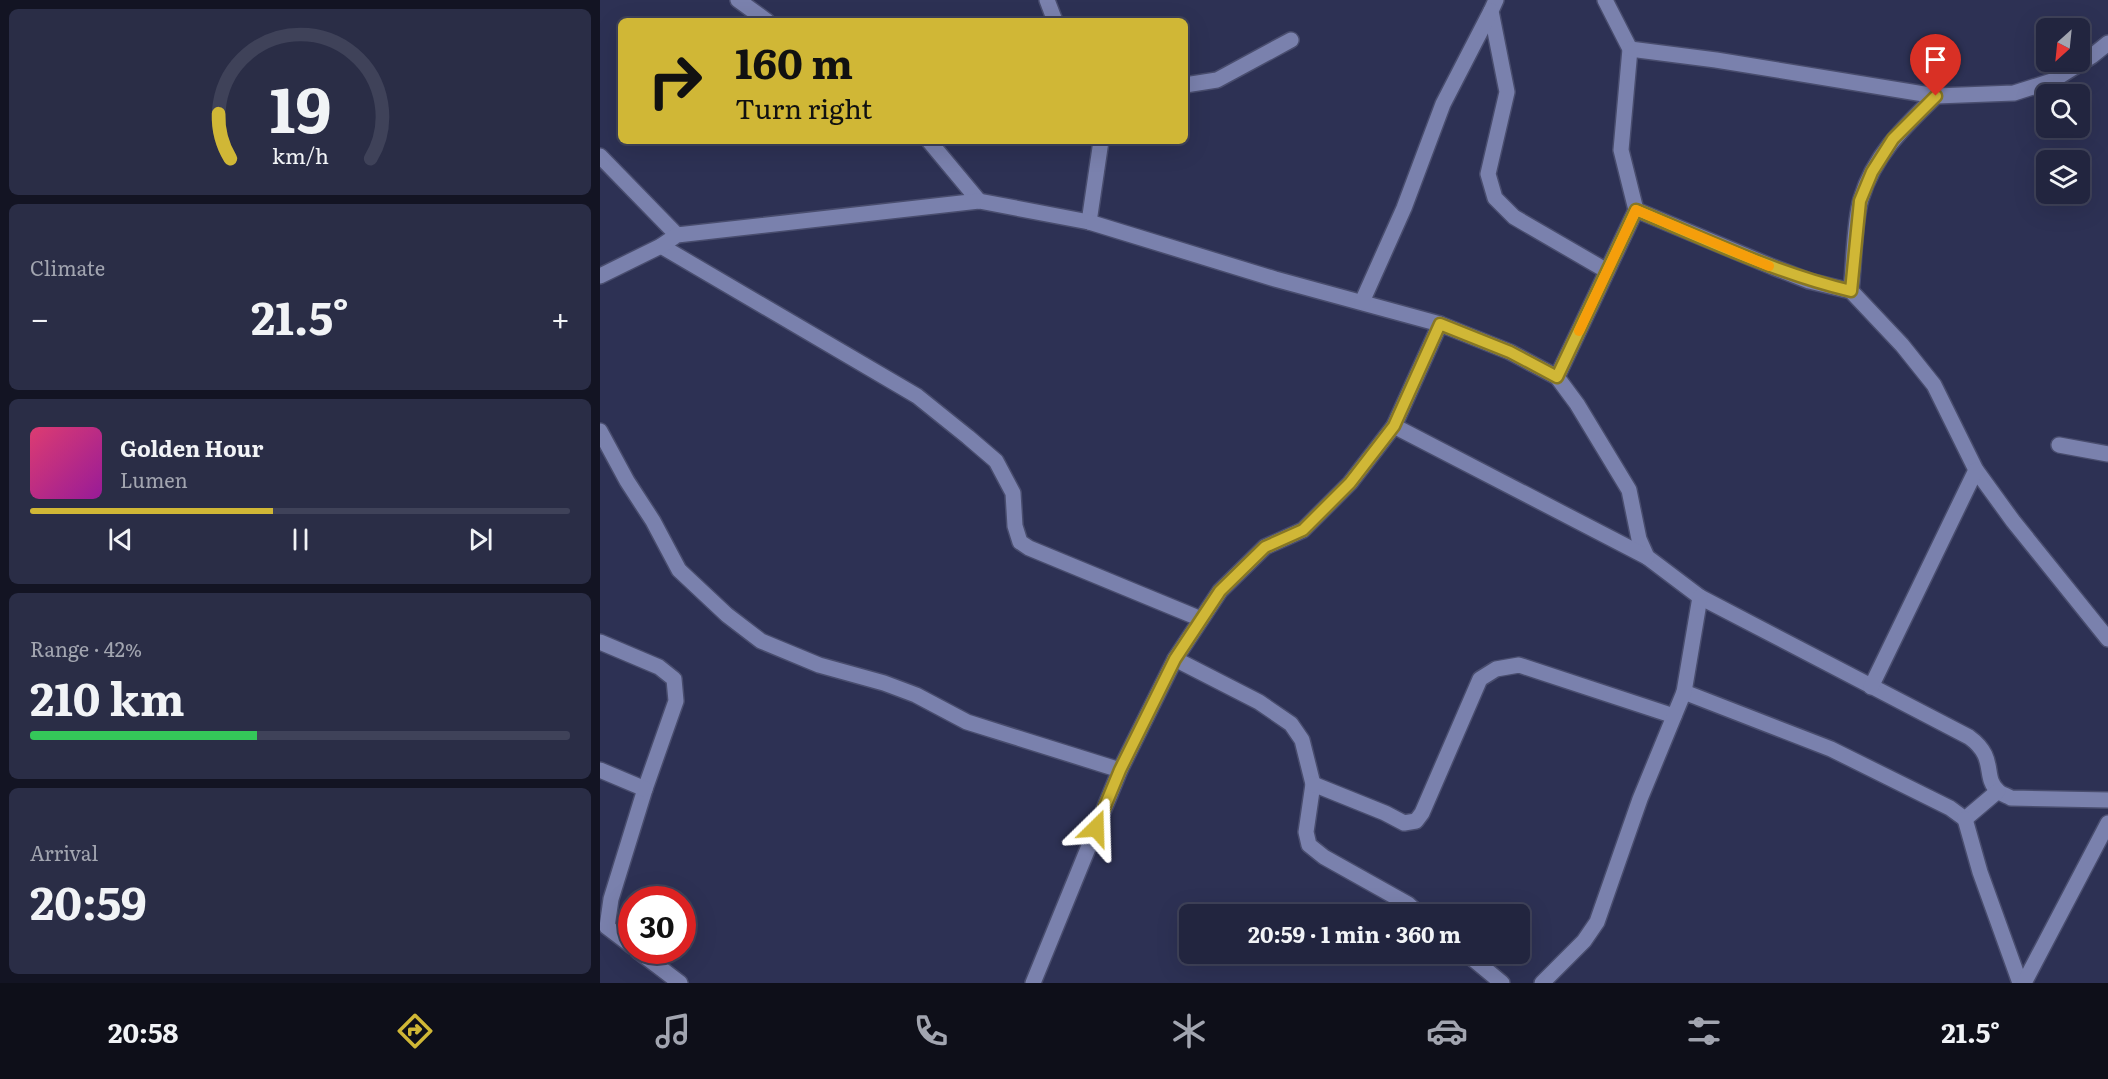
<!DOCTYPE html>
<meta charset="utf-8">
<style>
:root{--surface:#22253f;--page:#2a2d46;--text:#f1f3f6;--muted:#a2a5b0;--line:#3f4259;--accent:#d0b736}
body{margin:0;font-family:Literata,serif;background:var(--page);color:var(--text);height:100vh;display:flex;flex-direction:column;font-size:22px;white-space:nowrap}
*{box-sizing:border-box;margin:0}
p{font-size:20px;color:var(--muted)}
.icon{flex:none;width:33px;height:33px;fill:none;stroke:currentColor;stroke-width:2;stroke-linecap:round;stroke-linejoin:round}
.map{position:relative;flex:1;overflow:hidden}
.sheet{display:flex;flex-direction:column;gap:9px;padding:9px;background:#131423;width:600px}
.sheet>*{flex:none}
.banner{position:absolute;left:18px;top:18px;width:570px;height:126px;border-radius:9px;box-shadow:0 6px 24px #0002,0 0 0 2px var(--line);background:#d0b736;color:#111;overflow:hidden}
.needle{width:39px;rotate:207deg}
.fabs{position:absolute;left:1436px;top:18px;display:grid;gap:12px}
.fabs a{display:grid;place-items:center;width:54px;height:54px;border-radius:9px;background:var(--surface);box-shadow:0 6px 24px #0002,0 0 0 2px var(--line);font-size:30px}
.speed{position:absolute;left:18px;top:886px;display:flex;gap:12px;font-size:30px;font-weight:700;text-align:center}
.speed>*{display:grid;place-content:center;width:78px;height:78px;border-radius:50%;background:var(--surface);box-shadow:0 6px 24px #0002,0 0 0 2px var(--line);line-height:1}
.speed .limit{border:9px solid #d22;background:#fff;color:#111}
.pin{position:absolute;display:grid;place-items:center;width:51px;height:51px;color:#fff;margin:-62px -26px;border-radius:50% 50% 50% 0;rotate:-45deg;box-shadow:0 0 6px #0007}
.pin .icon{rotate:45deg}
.me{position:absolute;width:66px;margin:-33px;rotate:22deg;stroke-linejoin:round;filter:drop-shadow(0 0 4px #0008)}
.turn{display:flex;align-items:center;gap:21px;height:126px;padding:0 18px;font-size:27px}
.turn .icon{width:78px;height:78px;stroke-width:2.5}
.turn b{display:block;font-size:42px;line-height:51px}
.big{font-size:45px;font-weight:700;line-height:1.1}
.sheet .widget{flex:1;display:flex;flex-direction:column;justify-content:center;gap:9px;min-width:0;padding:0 21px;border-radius:9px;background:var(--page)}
.sheet .dial{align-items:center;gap:0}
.dial svg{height:156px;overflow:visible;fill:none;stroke:var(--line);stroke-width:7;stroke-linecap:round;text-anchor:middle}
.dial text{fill:var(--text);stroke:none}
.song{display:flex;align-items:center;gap:18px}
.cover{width:72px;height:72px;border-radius:9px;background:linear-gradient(135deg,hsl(340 70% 55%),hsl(300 70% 35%))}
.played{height:6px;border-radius:3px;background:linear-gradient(90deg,var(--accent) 45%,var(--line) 45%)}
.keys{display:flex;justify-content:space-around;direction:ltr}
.heat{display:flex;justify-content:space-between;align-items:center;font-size:33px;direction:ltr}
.charge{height:9px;border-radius:4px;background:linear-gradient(90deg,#34c759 42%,var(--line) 0)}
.trip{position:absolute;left:579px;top:904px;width:351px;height:60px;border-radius:9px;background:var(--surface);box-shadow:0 6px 24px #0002,0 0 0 2px var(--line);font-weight:700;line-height:60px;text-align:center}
.tabs{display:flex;height:96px;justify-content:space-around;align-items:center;background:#0e0f19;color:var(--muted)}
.tabs .icon{width:42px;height:42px}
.tabs .current{color:var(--accent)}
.tabs b{font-size:27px;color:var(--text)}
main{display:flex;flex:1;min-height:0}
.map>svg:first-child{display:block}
</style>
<main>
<section class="sheet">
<div class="widget dial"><svg viewBox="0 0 100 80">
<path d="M14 69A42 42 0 1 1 86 69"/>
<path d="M14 69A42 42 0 0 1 8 46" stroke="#d0b736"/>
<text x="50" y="56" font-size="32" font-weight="700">19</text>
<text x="50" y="72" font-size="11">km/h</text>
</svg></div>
<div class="widget"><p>Climate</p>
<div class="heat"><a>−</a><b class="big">21.5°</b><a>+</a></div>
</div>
<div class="widget">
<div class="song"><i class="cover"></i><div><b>Golden Hour</b><p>Lumen</p></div></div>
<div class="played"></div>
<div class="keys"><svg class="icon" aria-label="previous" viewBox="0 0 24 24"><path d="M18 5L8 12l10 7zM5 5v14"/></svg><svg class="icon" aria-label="pause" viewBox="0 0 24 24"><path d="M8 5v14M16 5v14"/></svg><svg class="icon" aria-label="next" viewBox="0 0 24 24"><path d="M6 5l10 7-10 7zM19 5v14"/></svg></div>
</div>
<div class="widget"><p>Range · 42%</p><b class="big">210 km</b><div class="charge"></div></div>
<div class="widget"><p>Arrival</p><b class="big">20:59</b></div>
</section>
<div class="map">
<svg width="1508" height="983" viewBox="0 0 1508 983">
<rect width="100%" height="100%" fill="#2d3154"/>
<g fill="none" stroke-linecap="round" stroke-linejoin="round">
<defs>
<g id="minor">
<polyline points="138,0 167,21"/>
<polyline points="447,0 455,21"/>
<polyline points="896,0 891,11 907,92 888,174 895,198 914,217 1007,271"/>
<polyline points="1005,0 1030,49 1021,150 1036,210 1173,267 1209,281 1251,291 1302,345 1334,385 1376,470 1413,521 1508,639"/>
<polyline points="1030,49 1116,60 1336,96 1414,93 1452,81 1492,56 1508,43"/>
<polyline points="585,85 617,80 691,40"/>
<polyline points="329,141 379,201"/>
<polyline points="0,156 77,235"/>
<polyline points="489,222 501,141"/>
<polyline points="61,246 317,396 368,437 396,461 413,493 415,526 420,542 429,548 601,619"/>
<path d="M0,276L61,246L77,235L379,201L489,222L675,279L840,324L910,352L957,377L977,404L1029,490L1039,539L1047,557L1100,597L1369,737C1398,758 1382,777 1398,791C1401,794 1408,796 1411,798L1508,800"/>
<path d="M1251,291C1254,265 1254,222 1261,199C1274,155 1304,127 1336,96"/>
<polyline points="762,302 804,208 843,104 891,11"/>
<polyline points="957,377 1036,210"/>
<polyline points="794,426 1047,557"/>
<polyline points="0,431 27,481 53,521 79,570 127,615 161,641 219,665 284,683 316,695 367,722 520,770"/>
<polyline points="1459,445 1508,454"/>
<polyline points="0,642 59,667 74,679 76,701 45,789 11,899 7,927 32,946"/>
<polyline points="575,659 659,702 691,724 702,740 713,784 706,832 709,845 724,857 808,904 820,915"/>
<polyline points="1271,687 1376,470"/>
<polyline points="1084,692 1231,749 1350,808 1365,819 1398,791"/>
<polyline points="0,770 45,789"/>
<polyline points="713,784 785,813 804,823 816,821 822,813 880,679 896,669 919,665 1074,716"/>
<polyline points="1365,819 1380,872 1420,983"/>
<polyline points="38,951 80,983"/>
<polyline points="867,954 902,983"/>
<polyline points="433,983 520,770 575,659 620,591 665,547 703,530 750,483 794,426 840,324"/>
<polyline points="942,983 984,941 997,922 1040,799 1084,692 1100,597"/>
<polyline points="1424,983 1508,823"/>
</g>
</defs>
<!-- minor casing -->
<use href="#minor" stroke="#494d6e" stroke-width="18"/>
<!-- minor -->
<use href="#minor" stroke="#7a81ad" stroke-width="15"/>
</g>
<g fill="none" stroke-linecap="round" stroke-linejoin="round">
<defs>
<path id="route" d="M496,828L520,770L575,659L620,591L665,547L703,530L750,483L794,426L840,324L910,352L957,377L1036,210C1107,240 1176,273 1251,291L1260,201L1272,172L1293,139L1336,96"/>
</defs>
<!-- route casing -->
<use href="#route" stroke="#877723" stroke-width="15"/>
<!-- route -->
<use href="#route" stroke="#d0b736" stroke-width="10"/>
<!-- slow -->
<polyline stroke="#f59e0b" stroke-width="10" points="979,331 1036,210 1169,266"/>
</g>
</svg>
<div class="fabs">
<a><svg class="needle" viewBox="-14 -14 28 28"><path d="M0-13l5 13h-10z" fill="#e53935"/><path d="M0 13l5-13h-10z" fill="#a2a5b0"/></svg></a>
<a><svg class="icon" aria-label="search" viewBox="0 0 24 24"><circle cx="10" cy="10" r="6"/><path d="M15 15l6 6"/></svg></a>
<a><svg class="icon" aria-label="layers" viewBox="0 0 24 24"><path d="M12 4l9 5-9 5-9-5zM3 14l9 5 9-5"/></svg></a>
</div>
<div class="speed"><div class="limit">30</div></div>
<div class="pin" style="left:1336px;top:96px;background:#d93025"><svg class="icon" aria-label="arrive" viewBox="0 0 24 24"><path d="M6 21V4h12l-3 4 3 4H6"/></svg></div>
<svg class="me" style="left:496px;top:828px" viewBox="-20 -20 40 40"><path d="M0-17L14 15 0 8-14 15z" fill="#d0b736" stroke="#fff" stroke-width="4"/></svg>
<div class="trip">20:59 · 1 min · 360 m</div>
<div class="banner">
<div class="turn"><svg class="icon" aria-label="right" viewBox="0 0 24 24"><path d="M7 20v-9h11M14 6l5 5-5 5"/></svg><div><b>160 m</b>Turn right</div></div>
</div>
</div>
</main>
<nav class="tabs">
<b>20:58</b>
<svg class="icon current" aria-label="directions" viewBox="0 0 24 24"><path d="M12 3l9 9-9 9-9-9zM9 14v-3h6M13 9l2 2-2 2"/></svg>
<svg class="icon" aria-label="music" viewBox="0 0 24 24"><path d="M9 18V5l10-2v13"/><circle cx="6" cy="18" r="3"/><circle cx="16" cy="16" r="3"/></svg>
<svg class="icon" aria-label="phone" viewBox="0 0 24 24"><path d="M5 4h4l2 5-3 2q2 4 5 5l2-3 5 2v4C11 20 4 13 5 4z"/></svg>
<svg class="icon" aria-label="climate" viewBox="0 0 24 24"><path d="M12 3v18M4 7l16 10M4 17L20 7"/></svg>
<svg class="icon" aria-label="car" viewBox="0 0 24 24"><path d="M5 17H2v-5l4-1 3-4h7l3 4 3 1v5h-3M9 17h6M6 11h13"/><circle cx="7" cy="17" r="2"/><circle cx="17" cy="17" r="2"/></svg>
<svg class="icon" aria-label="filters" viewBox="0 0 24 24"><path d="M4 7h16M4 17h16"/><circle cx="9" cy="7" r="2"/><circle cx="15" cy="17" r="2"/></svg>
<b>21.5°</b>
</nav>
